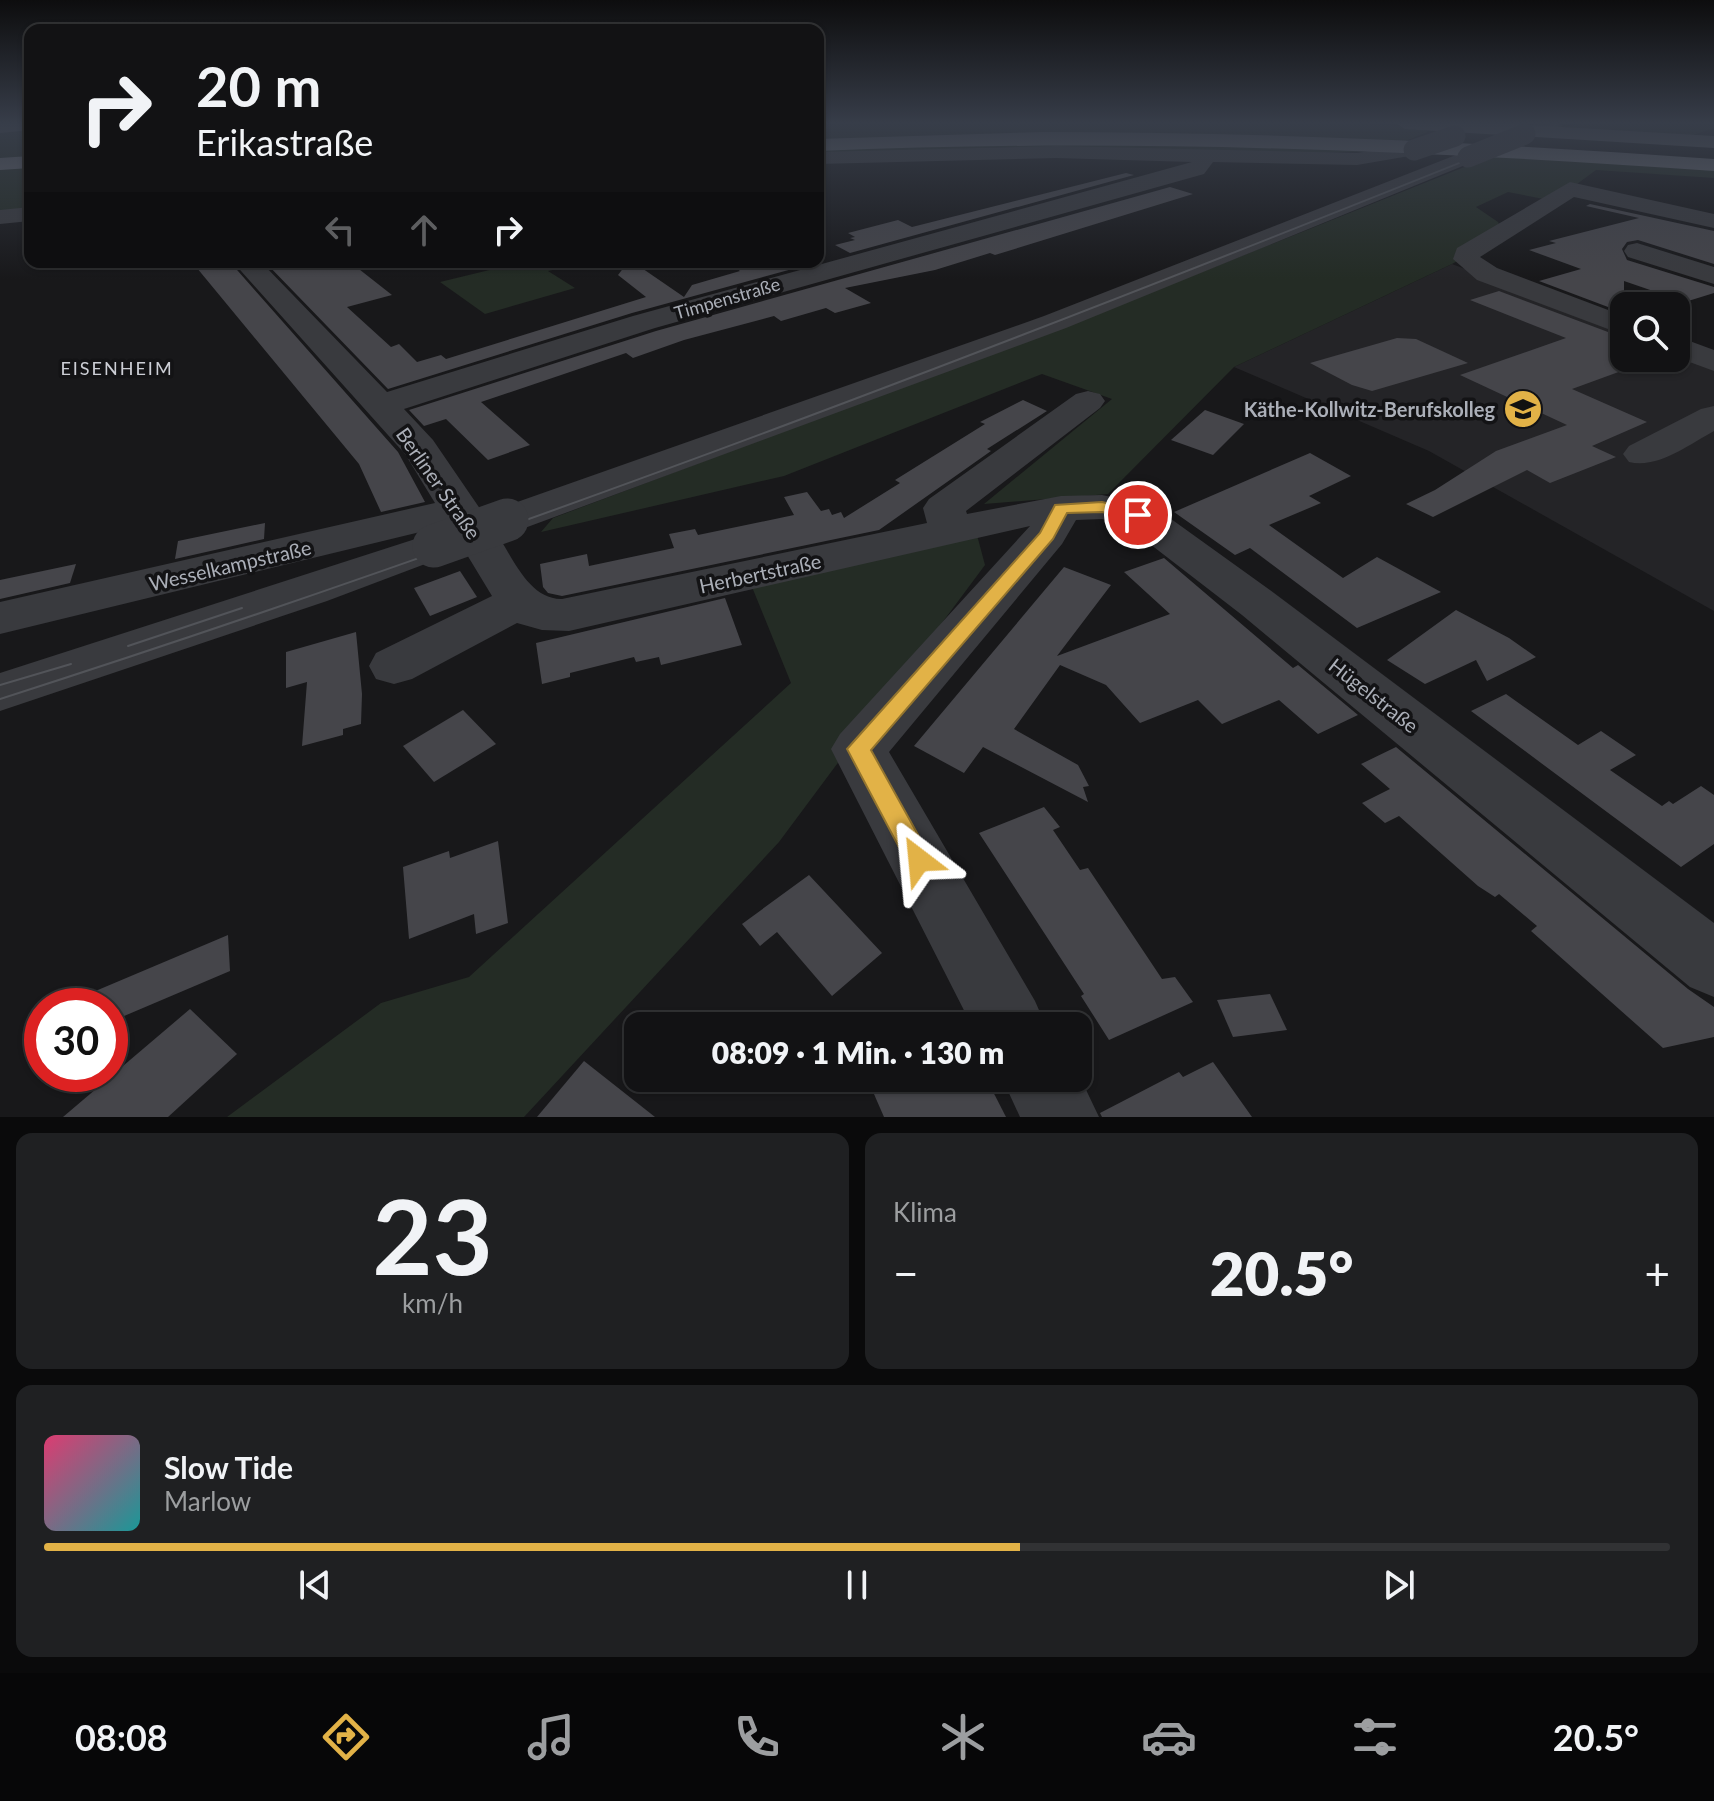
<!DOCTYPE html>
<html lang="de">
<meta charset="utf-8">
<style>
:root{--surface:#121214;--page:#1f2022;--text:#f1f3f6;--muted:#9c9ea0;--line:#313234;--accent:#e2b247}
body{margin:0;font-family:Lato,sans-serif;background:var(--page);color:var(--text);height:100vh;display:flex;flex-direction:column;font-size:30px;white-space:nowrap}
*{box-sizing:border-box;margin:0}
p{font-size:26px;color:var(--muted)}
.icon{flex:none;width:44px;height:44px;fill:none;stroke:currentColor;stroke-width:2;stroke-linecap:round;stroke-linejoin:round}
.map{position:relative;height:1117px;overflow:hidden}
.panel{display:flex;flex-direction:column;gap:16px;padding:16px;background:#0a0a0b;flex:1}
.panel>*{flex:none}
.banner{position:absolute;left:24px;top:24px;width:800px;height:244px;border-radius:16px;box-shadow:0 2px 6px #0004,0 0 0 2px var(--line);background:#121214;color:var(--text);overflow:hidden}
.buttons{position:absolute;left:1610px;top:292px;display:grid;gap:16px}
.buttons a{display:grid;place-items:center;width:80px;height:80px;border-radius:16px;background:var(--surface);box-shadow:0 2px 6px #0004,0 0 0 2px var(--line);font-size:40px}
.speed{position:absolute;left:24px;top:988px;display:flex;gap:16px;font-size:40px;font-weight:700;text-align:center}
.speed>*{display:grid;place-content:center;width:104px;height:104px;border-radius:50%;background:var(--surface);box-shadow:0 2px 6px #0004,0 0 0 2px var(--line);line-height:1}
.speed .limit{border:12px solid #d22;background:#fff;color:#111}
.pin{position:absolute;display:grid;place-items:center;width:68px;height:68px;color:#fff;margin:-34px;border:4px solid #fff;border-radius:50%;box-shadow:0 2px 8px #0007}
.me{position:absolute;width:88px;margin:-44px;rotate:331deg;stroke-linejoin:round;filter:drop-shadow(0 0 6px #0008)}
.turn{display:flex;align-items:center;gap:28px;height:168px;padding:0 40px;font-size:36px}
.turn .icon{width:104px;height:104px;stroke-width:2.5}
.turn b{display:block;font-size:56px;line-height:68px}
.lanes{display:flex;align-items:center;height:76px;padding:0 40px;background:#0003;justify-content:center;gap:40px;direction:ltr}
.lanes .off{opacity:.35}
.big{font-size:60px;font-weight:800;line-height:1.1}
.panel .card{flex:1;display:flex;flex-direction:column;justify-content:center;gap:12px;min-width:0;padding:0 28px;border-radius:16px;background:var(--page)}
.panel .dial{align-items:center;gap:0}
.dial b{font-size:104px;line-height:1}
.song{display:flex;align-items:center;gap:24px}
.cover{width:96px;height:96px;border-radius:12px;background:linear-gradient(135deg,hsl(340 70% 55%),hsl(180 70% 35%))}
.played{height:8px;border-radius:4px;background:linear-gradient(90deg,var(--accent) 60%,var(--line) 60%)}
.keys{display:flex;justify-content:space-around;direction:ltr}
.heat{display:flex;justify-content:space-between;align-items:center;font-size:44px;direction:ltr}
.panel .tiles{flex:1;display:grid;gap:16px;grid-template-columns:1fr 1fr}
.card:last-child{grid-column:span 2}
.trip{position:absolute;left:624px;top:1012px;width:468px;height:80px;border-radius:16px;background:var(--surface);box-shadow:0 2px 6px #0004,0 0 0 2px var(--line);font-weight:800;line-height:80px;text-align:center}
.menu{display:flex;height:128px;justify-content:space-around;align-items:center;background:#070708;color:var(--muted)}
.menu .icon{width:56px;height:56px}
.menu .on{color:var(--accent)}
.menu b{font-size:36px;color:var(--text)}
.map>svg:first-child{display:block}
</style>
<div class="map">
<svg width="1714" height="1117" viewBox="0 0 1714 1117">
<rect width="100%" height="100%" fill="#18181a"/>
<!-- built -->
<polygon fill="#242427" points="1452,264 1624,329 1624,358 1676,358 1676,348 1714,362 1714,611 1429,451 1234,367"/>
<!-- green -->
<g fill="#242c25">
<polygon points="0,123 30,123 30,208 0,211"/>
<polygon points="848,123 1354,123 1415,127 1428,132 1380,151 1319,153 1009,147 818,154 818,125"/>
<polygon points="1579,123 1714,123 1714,128 1687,137 1564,129"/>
<polygon points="1497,154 1714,170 1714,178 1596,170 1554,201 1508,192 1476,207 1498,222 1504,235 1452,264 1234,367 1108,494 984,504 1112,399 1042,374 784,476 541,532 553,518 1139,297"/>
<polygon points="522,262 589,262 548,271 575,288 485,314 440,282"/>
<polygon points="977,535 985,565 779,842 524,1117 227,1117 381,1003 469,977 791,683 752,587"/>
</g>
<!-- building -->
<g fill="#45454a">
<polygon points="1126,173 1134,175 850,253 835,245 855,240 850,238 855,237 848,233 898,220 912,227"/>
<polygon points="1170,187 1193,194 995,255 990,253 935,270 845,288 871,303 835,313 826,308 781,321 774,316 684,340 633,358 626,353 481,402 530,445 488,460 446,419 424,426 409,410 656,331"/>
<polygon points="1590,204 1714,231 1714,264 1638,240 1627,242 1622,249 1627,260 1714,287 1714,293 1685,302 1624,281 1624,313 1539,281 1581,269 1529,250 1556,243 1549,241 1639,218 1586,206"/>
<polygon points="192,262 230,262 398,452 425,502 381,512 359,464"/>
<polygon points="265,262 350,262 392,295 347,307 391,347 399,344 417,362 441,355 446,359 646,297 618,275 628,262 633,262 684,297 692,285 740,271 728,262 818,262 632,313 388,389"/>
<polygon points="1499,291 1624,338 1624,370 1572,389 1647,422 1592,446 1616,457 1550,483 1527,470 1433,517 1406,504 1435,490 1496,451 1567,425 1460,375 1566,338 1470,300"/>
<polygon points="1397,338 1416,339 1468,363 1372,391 1352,385 1310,363"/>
<polygon points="1023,400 1047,411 987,449 991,451 879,530 562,596 548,593 543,587 540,564 587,554 589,566 674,548 669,534 695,529 698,535 794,515 784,497 807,492 821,511 829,509 832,515 841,512 844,518 900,483 895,480 985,424 980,422"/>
<polygon points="1205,410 1244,424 1213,455 1171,440"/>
<polygon points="1310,453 1351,476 1309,496 1321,503 1269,525 1343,578 1377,557 1441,592 1357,628 1250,548 1235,555 1174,512"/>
<polygon points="265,523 264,539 175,559 178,541"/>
<polygon points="1164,558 1293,668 1298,665 1358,715 1318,734 1279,700 1222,724 1198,700 1140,723 1106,685 1060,665 1014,729 1078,765 1089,786 1083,787 1088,802 983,747 964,773 914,746 1064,567 1111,585 1057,656 1170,614 1124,572"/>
<polygon points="76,564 70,583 0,599 0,580"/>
<polygon points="460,571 477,597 430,616 414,588"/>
<polygon points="725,598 742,645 661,665 659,657 636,662 634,657 570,673 570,677 542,684 536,643"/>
<polygon points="1456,610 1509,638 1536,657 1487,681 1476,660 1425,684 1387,660"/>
<polygon points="356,632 362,694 361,724 343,729 343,735 302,746 307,682 286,688 286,652"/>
<polygon points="1506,694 1578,745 1601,731 1636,755 1610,770 1662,806 1669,801 1673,804 1701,786 1714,795 1714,844 1681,867 1471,711"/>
<polygon points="463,710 496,744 434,782 403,746"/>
<polygon points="1396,747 1688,989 1714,1007 1714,1037 1663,1048 1531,931 1537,926 1499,894 1495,897 1478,886 1399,816 1385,823 1362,803 1390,789 1361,764"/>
<polygon points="1044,807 1060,827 1053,830 1080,870 1088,868 1162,979 1175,977 1193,1002 1109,1040 1081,996 1084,994 979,833"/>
<polygon points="498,841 508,923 476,934 474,914 409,939 403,867 449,851 450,858"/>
<polygon points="809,875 882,953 832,996 777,932 760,946 742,924"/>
<polygon points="228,935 230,971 110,1022 110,1006 60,1006"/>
<polygon points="1270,994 1287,1030 1233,1037 1217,1000"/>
<polygon points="190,1009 237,1054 168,1117 63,1117"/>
<polygon points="584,1061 655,1117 537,1117"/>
<polygon points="1213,1062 1252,1117 1102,1117 1100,1113 1179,1072 1183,1077"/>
<polygon points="867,1078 986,1078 1006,1117 884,1117"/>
</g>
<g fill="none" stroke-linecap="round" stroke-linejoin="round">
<!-- minor -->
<g fill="#393a3e" fill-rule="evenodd">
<polygon points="1537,123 1563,123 1561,127 1525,140 1515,134"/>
<path d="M1414,144L1424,150L1421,154L1357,165L1213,162L1204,174L655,328L404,409L433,440L487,519L492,511L1044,316L1461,153H1475L1478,157L1475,161L1066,328L522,529L507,533L494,529C511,554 528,600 562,599L927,523L923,508L929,499L1076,394L1088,391L1100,394L1105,401L1100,408L966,511L967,514L1061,496L1102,495L1153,506L1274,593L1714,923V997L1690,987L1242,615L1124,524L1102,519L1076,520L1062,544L889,752L1035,1001L1046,1026H972L831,749L840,734L1030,526L569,631L542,630L517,623L412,679L394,684L376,679L369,666L376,653L492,596L449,525L0,634V602L435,503L405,454L233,262H261L387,392L633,316L1192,162L1056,158L818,164V152L1056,146L1357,153Z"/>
<polygon points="1570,182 1714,214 1714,228 1574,197 1480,257 1497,268 1624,316 1624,335 1477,280 1453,259 1457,248"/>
<polygon points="30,207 30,221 0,224 0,210"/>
<polygon points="1637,243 1714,267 1714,284 1628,257 1624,251 1628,245"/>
<polygon points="1676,336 1714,350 1714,371 1676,357"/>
<path d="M1714,406V431C1688,445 1658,469 1629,462L1623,454L1629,446L1701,409Z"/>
<polygon points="434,533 449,537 456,546 449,555 327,601 0,711 0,673"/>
<polygon points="1078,1073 1099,1117 1020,1117 1002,1078 1078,1078"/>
</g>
<!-- major -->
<g fill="#55575d" fill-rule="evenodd">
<polygon points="0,123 30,123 30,130 0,133"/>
<polygon points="1396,123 1496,123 1714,136 1714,148 1405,129"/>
</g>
<!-- highway -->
<g fill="#66686f" fill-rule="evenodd">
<path d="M1043,132C1267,132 1490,143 1714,159V171C1415,150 1118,138 818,151V139Z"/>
<polygon points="30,156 30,168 0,170 0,158"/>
</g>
<!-- tram -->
<g stroke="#525459" stroke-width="2">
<polyline points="128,646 242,608"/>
<polyline points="0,685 71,664"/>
<path d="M0,699C528,530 1045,330 1559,123"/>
</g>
<!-- minor-bridge-far1 -->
<g stroke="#393a3e" stroke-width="21">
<polyline points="1414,150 1455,136"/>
<polyline points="1468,157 1525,134"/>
</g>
<!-- minor-bridge -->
<polyline stroke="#393a3e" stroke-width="43" points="434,546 507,520"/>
</g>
<!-- sky -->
<linearGradient id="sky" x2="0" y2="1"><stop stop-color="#0d0d0e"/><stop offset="0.44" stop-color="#373d49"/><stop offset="1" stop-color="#373d49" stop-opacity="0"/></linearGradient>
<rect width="1714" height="279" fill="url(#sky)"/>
<!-- route -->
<polygon fill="#e2b247" stroke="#93742e" stroke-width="2" points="1102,502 1144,512 1146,515 1138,521 1102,512 1067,513 1053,539 871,750 932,860 928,868 919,871 910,868 847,749 1040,533 1055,505"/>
<!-- icons -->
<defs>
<symbol id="school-disc" viewBox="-11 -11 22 22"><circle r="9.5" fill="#e2b247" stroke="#131315"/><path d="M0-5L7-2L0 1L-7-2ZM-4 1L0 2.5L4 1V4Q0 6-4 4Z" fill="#111"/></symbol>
</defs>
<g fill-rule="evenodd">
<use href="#school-disc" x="1501" y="387" width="44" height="44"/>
</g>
<g text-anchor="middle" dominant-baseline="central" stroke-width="7" stroke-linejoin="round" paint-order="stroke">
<!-- far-street labels -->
<g font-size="18" fill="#abafb8" stroke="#131315">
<text transform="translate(727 298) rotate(-16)">Timpenstraße</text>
</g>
<!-- far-neighbourhood labels -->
<g font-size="18" letter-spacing="2" fill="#ccced5" stroke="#131315">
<text x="117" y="368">EISENHEIM</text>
</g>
<!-- poi labels -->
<g font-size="20" font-weight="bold" fill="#abafb8" stroke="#131315" text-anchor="end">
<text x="1495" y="409">Käthe-Kollwitz-Berufskolleg</text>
</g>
<!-- street labels -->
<g font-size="20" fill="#abafb8" stroke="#131315">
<text transform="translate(439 483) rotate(55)">Berliner Straße</text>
<text transform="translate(230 565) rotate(-13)">Wesselkampstraße</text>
<text transform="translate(760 573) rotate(-12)">Herbertstraße</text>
<text transform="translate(1374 695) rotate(38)">Hügelstraße</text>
</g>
</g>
</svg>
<div class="buttons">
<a><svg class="icon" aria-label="search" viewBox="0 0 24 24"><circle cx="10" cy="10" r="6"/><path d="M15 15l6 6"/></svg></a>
</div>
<div class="speed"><div class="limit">30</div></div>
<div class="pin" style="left:1138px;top:515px;background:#d93025"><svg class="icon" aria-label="arrive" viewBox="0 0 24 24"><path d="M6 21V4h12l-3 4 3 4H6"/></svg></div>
<svg class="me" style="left:919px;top:860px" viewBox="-20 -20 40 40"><path d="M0-17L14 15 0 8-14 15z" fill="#e2b247" stroke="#fff" stroke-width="4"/></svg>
<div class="trip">08:09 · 1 Min. · 130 m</div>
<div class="banner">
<div class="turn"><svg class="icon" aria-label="right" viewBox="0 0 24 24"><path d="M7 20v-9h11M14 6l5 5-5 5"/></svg><div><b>20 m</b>Erikastraße</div></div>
<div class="lanes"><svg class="icon off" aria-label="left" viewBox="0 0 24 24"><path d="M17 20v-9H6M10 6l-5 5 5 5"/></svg><svg class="icon off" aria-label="ahead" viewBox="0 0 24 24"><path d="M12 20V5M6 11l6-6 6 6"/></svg><svg class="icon" aria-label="right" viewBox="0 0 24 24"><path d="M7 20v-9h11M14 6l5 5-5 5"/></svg></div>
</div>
</div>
<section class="panel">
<div class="tiles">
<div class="card dial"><b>23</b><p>km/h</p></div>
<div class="card"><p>Klima</p>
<div class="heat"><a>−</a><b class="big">20.5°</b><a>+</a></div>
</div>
<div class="card">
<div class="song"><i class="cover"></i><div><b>Slow Tide</b><p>Marlow</p></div></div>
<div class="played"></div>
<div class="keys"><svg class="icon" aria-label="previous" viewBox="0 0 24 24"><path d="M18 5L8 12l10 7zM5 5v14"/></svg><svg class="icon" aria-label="pause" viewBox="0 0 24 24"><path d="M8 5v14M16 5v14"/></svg><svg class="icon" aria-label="next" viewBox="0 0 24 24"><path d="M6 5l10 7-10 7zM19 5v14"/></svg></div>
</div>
</div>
</section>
<nav class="menu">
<b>08:08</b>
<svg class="icon on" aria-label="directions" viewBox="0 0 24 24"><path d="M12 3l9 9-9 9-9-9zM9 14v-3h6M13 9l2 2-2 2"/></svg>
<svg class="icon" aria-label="music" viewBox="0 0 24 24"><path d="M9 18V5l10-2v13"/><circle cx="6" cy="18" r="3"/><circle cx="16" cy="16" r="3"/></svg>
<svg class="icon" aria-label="phone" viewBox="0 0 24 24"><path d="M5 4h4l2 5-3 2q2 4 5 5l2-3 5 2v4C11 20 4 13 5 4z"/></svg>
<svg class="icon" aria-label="climate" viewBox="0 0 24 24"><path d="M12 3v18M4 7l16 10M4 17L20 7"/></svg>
<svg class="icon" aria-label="car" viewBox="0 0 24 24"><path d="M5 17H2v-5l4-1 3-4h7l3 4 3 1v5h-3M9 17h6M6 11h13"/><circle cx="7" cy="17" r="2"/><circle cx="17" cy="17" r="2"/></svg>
<svg class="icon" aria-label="filters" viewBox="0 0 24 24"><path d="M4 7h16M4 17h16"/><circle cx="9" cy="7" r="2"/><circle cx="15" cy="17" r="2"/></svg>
<b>20.5°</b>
</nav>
